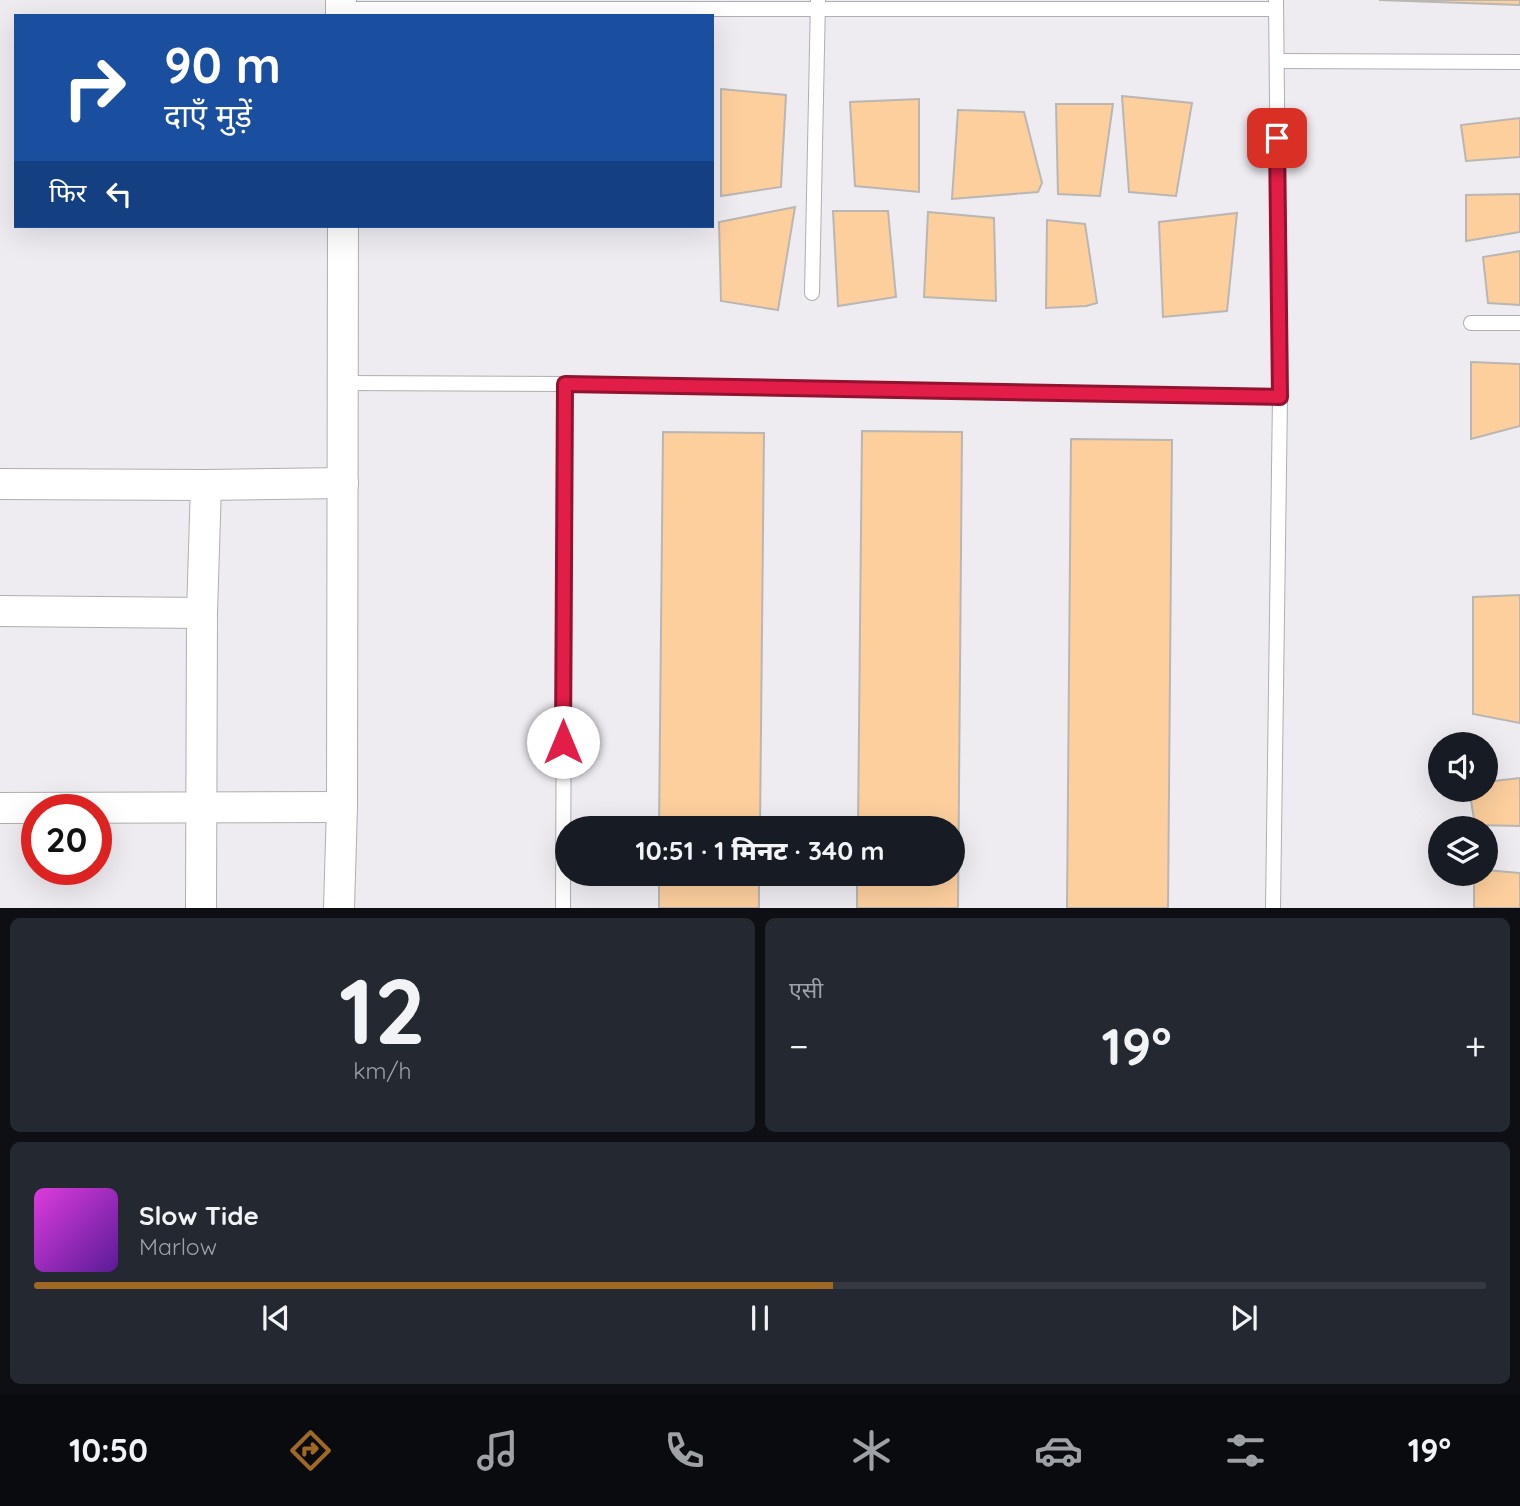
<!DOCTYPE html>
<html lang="hi">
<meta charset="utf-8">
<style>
:root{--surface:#171b24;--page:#242831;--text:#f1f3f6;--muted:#9ea1a6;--line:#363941;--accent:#9f6923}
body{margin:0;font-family:Quicksand,"Noto Sans Devanagari",sans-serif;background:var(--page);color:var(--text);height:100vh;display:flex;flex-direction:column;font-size:26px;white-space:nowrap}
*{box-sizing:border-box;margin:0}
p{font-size:23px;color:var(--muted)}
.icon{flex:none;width:38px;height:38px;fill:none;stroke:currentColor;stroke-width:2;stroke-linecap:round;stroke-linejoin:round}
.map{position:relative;height:908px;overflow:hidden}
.sheet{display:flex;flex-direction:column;gap:10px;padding:10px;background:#0d0f14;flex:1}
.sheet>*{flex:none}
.top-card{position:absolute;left:14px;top:14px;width:700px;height:214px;border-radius:0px;box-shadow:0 7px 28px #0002;background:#1a4fa0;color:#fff;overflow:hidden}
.buttons{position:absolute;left:1428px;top:732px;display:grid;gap:14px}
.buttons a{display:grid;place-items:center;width:70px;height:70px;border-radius:50%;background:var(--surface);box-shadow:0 7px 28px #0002;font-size:35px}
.speed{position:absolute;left:21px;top:794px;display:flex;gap:14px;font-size:35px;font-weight:700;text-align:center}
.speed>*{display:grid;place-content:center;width:91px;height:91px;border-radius:50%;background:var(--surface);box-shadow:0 7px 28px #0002;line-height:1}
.speed .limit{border:10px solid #d22;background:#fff;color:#111}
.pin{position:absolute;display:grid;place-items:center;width:60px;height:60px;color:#fff;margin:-30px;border-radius:14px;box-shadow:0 4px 10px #0006}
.me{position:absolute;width:77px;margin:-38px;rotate:0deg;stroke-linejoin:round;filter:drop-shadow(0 0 5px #0008)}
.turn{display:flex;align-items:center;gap:24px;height:147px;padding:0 35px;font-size:32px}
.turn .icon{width:91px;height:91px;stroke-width:2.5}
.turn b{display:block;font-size:49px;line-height:60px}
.then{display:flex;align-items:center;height:66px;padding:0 35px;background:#0003;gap:14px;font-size:26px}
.big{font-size:52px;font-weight:800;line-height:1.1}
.sheet .card{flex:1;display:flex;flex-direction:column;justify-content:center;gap:10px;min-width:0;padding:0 24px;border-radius:10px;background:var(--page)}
.sheet .dial{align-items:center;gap:0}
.dial b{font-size:91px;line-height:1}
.song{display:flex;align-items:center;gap:21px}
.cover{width:84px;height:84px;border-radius:10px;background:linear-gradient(135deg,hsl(300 70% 55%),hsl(270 70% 35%))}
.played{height:7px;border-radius:4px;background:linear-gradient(90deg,var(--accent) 55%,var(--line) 55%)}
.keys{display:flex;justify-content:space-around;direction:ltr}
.heat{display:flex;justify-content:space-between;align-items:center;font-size:38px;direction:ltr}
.sheet .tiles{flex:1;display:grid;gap:10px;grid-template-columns:1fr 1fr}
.card:last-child{grid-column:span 2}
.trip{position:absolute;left:555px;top:816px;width:410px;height:70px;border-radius:35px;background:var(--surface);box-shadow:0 7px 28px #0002;font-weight:800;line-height:70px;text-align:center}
.tabs{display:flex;height:112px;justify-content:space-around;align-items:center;background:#090b0e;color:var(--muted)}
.tabs .icon{width:49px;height:49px}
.tabs .active{color:var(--accent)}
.tabs b{font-size:32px;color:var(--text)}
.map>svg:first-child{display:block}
</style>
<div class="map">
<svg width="1520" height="908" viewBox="0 0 1520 908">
<rect width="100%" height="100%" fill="#eeecf1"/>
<!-- building -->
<g fill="#fdcf9d" stroke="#bab6b3" stroke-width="2">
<polygon points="1379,0 1520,0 1520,5"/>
<polygon points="721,89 786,95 781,187 721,196"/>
<polygon points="1122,96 1192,103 1176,196 1129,192"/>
<polygon points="919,99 919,192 855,186 850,102"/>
<polygon points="1056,104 1113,104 1100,196 1058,194"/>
<polygon points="958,110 1024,112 1042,183 1038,192 952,199"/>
<polygon points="1520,118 1520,157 1466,161 1461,125"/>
<polygon points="1520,194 1520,232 1466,241 1466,195"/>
<polygon points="795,207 778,310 721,301 719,222"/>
<polygon points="833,211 888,211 896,297 838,306"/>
<polygon points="928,212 994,218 996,301 924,297"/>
<polygon points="1237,213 1227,311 1163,317 1159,222"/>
<polygon points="1047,220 1085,224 1097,303 1086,306 1046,308"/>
<polygon points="1520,251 1520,305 1488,303 1483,257"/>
<polygon points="1471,362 1520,364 1520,426 1471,439"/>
<polygon points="862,431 962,432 958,908 857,908 857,873 952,873 952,828 858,828"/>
<polygon points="663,432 764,433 760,828 659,828"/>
<polygon points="1071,439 1172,440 1168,908 1067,908"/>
<polygon points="1520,595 1520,723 1473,714 1473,597"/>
<polygon points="1520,778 1520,826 1475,825 1469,789 1486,789 1486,782"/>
<polygon points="1486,870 1520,873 1520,908 1474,908 1474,873 1486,873"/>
<rect x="659" y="873" width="100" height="35"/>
</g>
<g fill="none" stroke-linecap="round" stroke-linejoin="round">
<defs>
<g id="service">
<polyline points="341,9 1276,9"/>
<polyline points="1277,61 1520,62"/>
<polyline points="812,293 818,0"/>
<polyline points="1471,323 1520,323"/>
<polyline points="344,383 565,384 1280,397"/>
<polyline points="563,908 565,384"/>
<polyline points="1273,908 1280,397 1276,0"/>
</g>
<g id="minor">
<polyline points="341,0 341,16"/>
<polyline points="0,484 206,485 343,483"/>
<polyline points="0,611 202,613"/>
<polyline points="0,808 342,807"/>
<polyline points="201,908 202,613 206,485"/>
<polyline points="339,908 342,807 343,226"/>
</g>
</defs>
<!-- service casing -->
<use href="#service" stroke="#afaeb2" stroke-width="16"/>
<!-- minor casing -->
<use href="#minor" stroke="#afaeb2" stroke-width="32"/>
<!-- service -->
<use href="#service" stroke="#fff" stroke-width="14"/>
<!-- minor -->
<use href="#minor" stroke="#fff" stroke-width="30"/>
</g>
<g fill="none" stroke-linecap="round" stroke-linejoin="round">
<defs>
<polyline id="route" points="563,742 565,384 1280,397 1277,138"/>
</defs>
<!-- route casing -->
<use href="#route" stroke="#92132f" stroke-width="18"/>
<!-- route -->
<use href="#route" stroke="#e11d48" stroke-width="12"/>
</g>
</svg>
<div class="buttons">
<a><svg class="icon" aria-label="sound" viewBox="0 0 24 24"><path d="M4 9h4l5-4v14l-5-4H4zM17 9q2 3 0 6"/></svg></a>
<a><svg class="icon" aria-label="layers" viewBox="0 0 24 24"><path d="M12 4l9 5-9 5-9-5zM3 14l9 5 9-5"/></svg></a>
</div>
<div class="speed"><div class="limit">20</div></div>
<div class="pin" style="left:1277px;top:138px;background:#d93025"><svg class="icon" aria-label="arrive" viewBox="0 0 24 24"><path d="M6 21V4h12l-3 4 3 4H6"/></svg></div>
<svg class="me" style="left:563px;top:742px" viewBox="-20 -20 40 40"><circle r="19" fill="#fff"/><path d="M0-13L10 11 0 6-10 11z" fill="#e11d48"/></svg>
<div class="trip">10:51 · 1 मिनट · 340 m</div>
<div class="top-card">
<div class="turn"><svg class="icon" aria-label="right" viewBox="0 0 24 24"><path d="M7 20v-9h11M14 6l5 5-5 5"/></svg><div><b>90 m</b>दाएँ मुड़ें</div></div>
<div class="then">फिर<svg class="icon" aria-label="left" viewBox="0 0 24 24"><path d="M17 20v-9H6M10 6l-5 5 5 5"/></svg></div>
</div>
</div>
<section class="sheet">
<div class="tiles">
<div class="card dial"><b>12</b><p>km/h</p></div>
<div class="card"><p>एसी</p>
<div class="heat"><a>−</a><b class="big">19°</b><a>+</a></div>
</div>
<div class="card">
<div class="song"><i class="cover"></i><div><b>Slow Tide</b><p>Marlow</p></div></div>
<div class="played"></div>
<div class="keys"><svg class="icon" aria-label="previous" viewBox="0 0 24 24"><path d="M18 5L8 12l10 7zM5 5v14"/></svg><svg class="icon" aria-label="pause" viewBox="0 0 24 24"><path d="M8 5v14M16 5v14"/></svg><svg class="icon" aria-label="next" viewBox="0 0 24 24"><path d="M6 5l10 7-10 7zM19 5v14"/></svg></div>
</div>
</div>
</section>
<nav class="tabs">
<b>10:50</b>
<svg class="icon active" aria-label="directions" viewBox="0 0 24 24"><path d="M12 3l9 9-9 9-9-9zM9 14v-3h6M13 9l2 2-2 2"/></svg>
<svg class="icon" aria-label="music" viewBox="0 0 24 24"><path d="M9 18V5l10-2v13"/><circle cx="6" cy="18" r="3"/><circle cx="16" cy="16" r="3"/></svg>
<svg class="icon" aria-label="phone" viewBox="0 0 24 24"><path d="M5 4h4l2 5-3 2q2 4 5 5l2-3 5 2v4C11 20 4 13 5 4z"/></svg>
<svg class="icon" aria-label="climate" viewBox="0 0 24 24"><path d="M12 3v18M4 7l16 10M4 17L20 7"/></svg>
<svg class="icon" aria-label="car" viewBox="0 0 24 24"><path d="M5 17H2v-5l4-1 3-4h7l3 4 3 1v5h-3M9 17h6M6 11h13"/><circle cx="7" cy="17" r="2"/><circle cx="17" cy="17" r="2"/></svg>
<svg class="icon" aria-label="filters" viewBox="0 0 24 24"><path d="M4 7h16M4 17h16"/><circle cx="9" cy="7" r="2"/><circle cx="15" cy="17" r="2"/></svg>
<b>19°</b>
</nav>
